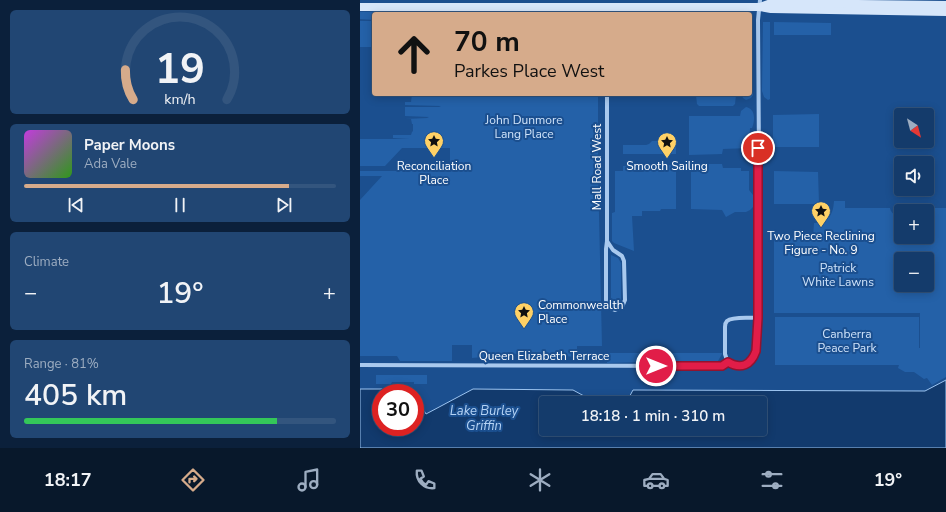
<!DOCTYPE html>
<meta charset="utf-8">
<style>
:root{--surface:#143b6b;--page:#214673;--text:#f1f3f6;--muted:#9dadc1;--line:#33557e;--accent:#d6ab8b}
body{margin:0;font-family:"Nunito Sans",sans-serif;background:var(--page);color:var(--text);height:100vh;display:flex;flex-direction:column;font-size:15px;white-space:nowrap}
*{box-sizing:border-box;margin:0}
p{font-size:13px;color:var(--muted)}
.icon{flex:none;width:22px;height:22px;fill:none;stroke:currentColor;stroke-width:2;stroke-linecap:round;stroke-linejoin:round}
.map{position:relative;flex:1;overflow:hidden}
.side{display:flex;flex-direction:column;gap:10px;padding:10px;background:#0b203b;width:360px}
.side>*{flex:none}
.hud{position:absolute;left:12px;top:12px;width:380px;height:84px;border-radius:4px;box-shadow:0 2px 10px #0003,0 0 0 1px var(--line);background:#d6ab8b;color:#111;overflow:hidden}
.needle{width:26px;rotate:144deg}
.tools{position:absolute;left:534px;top:108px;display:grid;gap:8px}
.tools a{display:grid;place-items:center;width:40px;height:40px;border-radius:4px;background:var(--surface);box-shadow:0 2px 10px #0003,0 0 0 1px var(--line);font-size:20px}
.speed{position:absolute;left:12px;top:384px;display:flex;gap:8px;font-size:20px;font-weight:700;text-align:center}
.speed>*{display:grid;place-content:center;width:52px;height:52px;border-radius:50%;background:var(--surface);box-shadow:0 2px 10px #0003,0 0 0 1px var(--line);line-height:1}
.speed .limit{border:6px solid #d22;background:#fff;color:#111}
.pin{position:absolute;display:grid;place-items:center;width:34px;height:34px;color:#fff;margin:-17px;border:2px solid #fff;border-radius:50%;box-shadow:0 1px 4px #0007}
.me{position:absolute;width:44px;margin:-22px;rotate:90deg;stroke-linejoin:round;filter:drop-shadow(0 0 3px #0008)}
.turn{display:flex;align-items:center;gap:14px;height:84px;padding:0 16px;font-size:18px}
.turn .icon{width:52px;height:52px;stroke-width:2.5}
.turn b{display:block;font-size:28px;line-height:34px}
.big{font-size:30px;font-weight:600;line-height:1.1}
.side .tile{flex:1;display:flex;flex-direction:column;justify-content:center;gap:6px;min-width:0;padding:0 14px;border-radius:6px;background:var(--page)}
.side .dial{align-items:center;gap:0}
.dial svg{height:104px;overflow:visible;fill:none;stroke:var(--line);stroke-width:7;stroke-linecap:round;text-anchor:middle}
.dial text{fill:var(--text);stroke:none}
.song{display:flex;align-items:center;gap:12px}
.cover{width:48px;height:48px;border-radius:6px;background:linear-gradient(135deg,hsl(290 70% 55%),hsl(110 70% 35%))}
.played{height:4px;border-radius:2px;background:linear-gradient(90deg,var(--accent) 85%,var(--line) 85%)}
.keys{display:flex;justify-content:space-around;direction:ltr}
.heat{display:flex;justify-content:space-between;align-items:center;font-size:22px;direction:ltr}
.charge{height:6px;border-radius:3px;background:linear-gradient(90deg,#34c759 81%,var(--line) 0)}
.trip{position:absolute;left:179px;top:396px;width:228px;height:40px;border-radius:4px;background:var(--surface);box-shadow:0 2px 10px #0003,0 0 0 1px var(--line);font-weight:600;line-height:40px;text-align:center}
.tab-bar{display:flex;height:64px;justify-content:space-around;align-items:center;background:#08182b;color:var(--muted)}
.tab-bar .icon{width:28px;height:28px}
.tab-bar .selected{color:var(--accent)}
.tab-bar b{font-size:18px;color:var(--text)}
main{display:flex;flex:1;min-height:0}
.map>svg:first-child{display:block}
</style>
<main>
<section class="side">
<div class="tile dial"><svg viewBox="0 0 100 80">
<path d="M14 69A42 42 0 1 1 86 69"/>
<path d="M14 69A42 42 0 0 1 8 46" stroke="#d6ab8b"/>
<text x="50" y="56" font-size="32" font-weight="700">19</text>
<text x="50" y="72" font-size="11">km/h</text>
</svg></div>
<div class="tile">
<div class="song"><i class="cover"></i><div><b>Paper Moons</b><p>Ada Vale</p></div></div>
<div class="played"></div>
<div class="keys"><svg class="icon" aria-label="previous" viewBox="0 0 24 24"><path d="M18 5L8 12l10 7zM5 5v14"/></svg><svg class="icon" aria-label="pause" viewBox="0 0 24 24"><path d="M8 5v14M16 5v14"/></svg><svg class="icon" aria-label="next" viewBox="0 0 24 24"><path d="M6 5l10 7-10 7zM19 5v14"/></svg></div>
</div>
<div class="tile"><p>Climate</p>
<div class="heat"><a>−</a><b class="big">19°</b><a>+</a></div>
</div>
<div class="tile"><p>Range · 81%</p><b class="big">405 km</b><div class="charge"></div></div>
</section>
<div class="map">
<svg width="586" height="448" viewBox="0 0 586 448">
<rect width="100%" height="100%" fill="#1b4f8f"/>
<!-- green -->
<g fill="#2461a8" fill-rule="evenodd">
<polygon points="268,11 383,12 383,14 263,14 263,12"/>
<polygon points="0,12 227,12 235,14 14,14 14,20 0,19"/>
<rect x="0" y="21" width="14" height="26"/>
<polygon points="390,21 393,21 393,95 391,98 386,100 383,98 381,94 390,94"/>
<polygon points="403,22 410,22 410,99 408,100 404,97 402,91"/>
<polygon points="414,22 471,23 471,35 414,35"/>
<polygon points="52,94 238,94 238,171 242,346 217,346 217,357 164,353 112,358 112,345 92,345 92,361 40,361 37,356 0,356 0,200 22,176 0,176 0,171 90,171 90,148 42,148 25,166 0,166 0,139 49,139 33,138 33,135 51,135 52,132 53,131 53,124 52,124 51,119 45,119 67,118 69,117 45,116 45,107 79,107 81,106 45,105 45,102 51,102"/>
<polygon points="336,95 376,95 375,104 373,106 339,106 337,104"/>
<path d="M386,107C396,109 395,121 392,128H390L389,148L363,149L362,154L329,155V116H380L381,111Z"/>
<polygon points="459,114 459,147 413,147 413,115"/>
<polygon points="314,139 316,139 316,154 263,154 263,145 286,145 289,144 292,141 314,141"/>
<polygon points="331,164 362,164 363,168 381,168 381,171 389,171 389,190 393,195 393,207 390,210 386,212 375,212 366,217 362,210 331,209"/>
<polygon points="316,165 316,209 301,209 300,211 282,211 282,216 272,216 274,251 254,243 252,241 252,213 255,212 255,171 263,171 263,166"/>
<polygon points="414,171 458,172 459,204 414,204"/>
<path d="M474,201H485V208H530C531,214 536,216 541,213V237H567V211H543V208H586V377L572,385L567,378L564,379L554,372H545L538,368L539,365H415V317H559V348H560V313H414V237L453,238L454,223C469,222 473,215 474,201ZM541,259H567V285H541Z"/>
<polygon points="251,255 258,258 261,263 261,299 260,302 257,304 253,303 251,300"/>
<polygon points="233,353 290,353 285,362 247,363 247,358 239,358 239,362 233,362"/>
<polygon points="293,353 362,353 362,354 358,361 352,363 287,363"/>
<polygon points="16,375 67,375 67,384 54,384 54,382 32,382 31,384 16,384"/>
</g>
<!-- water -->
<polygon fill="#123a6d" stroke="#9cc4f0" points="586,380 586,448 0,448 0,389 52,389 54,393 21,393 21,427 55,427 55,395 66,414 113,389 213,390 237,403 186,403 186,429 400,429 400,403 266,403 273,390 565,391"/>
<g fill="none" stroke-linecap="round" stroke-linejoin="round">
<!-- minor -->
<g stroke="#a9c9ee" stroke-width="4">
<path d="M247,94V241L246,249V300C246,305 250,309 255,310L262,307L265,300L264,261L262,256L253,250L247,241"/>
<path d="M368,363C381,370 391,365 397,351L399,159L398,20L400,0"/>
<path d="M368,363L365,354V327C365,324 365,323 367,321C373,316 391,318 398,318"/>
<polyline points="0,365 362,366 368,363"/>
</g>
<!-- secondary -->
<g stroke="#d6e6fa" stroke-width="8">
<polyline points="0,7 400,7 411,9 586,12"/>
<polyline points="400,7 411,3 586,5"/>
</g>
</g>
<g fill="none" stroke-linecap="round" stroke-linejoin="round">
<defs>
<path id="route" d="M296,366H362L368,362C381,370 391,365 396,351L398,318V148"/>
</defs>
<!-- route casing -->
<use href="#route" stroke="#92132f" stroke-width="10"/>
<!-- route -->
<use href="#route" stroke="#e11d48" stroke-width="7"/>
</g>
<!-- icons -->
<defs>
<symbol id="sight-pin" viewBox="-11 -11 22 30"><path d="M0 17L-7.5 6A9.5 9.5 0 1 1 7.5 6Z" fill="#ffd166" stroke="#1b4f8f"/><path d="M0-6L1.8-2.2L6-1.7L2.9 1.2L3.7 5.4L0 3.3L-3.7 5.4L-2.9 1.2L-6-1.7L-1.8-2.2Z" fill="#111"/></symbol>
</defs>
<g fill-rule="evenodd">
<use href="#sight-pin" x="63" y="130" width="22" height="30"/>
<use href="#sight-pin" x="296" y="131" width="22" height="30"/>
<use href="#sight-pin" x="450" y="200" width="22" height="30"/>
<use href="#sight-pin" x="153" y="301" width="22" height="30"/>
</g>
<g text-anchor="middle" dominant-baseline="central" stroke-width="4" stroke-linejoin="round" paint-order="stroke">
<!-- park labels -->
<g font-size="12" fill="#cfe3fa" stroke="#1b4f8f">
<text x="164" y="120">John Dunmore<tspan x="164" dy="14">Lang Place</tspan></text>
<text x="478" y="268">Patrick<tspan x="478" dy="14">White Lawns</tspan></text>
<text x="487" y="334">Canberra<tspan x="487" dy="14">Peace Park</tspan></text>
</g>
<!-- poi labels -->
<g font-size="12" fill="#fff" stroke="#1b4f8f">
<text x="74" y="166">Reconciliation<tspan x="74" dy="14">Place</tspan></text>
<text x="307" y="166">Smooth Sailing</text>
<text x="461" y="236">Two Piece Reclining<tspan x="461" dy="14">Figure - No. 9</tspan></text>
<text x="178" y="305" text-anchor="start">Commonwealth<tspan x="178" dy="14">Place</tspan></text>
</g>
<!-- street labels -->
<g font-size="12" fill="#fff" stroke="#1b4f8f">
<text transform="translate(237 167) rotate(-90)">Mall Road West</text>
<text x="184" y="356">Queen Elizabeth Terrace</text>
</g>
<!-- water labels -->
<g font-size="13" font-style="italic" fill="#b5d3f5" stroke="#1b4f8f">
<text x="124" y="411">Lake Burley<tspan x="124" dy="15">Griffin</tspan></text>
</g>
</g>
</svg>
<div class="tools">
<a><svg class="needle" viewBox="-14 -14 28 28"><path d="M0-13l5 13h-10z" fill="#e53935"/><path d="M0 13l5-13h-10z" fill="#9dadc1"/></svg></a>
<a><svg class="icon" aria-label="sound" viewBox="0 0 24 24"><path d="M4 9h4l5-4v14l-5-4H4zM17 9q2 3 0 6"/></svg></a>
<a>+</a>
<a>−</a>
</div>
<div class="speed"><div class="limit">30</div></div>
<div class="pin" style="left:398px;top:148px;background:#d93025"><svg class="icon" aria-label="arrive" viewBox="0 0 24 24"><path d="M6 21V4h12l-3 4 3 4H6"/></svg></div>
<svg class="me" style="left:296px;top:366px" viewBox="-20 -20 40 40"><circle r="17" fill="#e11d48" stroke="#fff" stroke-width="3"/><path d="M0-11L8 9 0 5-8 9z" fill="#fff"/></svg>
<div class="trip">18:18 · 1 min · 310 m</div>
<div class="hud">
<div class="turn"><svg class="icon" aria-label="ahead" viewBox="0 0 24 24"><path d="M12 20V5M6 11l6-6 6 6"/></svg><div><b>70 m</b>Parkes Place West</div></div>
</div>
</div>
</main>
<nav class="tab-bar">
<b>18:17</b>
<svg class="icon selected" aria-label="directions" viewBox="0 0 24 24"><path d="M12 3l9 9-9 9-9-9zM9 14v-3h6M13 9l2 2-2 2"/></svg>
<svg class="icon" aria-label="music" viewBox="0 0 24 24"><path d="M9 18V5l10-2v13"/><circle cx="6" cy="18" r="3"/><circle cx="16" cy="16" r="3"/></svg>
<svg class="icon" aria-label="phone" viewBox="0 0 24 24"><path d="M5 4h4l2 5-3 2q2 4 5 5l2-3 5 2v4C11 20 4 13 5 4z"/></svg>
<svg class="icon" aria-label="climate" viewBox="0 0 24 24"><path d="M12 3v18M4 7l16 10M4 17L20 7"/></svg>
<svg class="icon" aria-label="car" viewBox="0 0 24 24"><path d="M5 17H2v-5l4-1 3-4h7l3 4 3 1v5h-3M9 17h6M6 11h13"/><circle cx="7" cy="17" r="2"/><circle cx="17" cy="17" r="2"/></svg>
<svg class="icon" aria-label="filters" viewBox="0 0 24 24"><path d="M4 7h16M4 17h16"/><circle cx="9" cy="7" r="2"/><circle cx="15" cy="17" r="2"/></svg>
<b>19°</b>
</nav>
